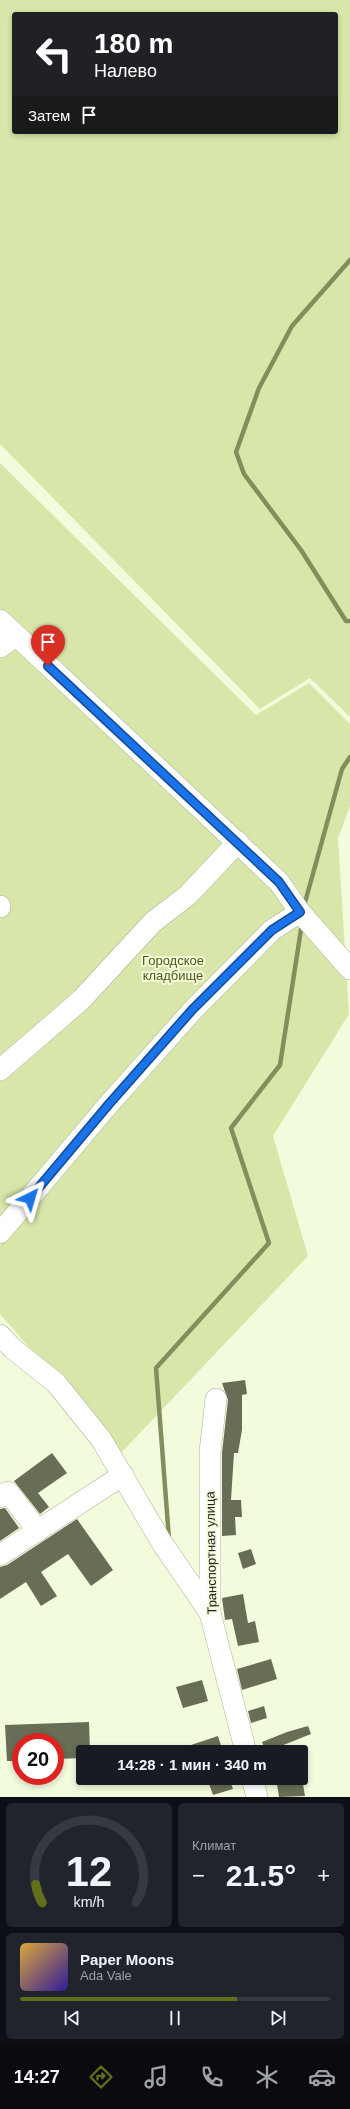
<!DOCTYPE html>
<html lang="ru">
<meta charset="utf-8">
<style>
:root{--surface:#171b24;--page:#20242c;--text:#f1f3f6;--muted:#9ea1a6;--line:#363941;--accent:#616f1a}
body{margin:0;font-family:Helvetica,sans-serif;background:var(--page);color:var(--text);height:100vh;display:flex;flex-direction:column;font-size:15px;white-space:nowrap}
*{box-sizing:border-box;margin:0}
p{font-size:13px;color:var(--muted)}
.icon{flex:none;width:22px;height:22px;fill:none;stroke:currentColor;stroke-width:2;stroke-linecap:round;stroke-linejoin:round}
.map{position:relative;height:1797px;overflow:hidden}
.sheet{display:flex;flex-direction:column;gap:6px;padding:6px;background:#0d0f14;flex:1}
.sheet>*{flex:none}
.top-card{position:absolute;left:12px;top:12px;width:326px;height:122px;border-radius:4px;box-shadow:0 2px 6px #0003;background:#202124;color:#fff;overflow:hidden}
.speed{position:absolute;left:12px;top:1733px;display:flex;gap:8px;font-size:20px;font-weight:700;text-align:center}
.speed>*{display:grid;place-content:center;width:52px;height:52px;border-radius:50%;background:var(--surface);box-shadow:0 2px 6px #0003;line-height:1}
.speed .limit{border:6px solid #d22;background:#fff;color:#111}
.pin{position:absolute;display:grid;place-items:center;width:34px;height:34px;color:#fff;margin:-41px -17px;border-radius:50% 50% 50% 0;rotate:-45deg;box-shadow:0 0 4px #0007}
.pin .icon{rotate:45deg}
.me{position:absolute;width:44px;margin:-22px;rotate:40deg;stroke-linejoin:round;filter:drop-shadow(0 0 3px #0008)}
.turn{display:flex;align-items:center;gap:14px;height:84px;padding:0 16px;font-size:18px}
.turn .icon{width:52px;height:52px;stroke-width:2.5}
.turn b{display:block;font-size:28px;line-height:34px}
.then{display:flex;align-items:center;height:38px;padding:0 16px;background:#0003;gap:8px;font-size:15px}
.big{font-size:30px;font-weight:800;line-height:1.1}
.sheet .tile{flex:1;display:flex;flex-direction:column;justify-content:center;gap:6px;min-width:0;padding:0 14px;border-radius:6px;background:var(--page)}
.sheet .dial{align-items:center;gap:0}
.dial svg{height:104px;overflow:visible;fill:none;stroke:var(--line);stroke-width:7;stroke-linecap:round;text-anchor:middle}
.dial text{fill:var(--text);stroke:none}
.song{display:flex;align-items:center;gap:12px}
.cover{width:48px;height:48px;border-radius:6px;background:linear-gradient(135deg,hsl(40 70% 55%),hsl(250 70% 35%))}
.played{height:4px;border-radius:2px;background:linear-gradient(90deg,var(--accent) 70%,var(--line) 70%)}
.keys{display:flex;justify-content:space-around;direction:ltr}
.heat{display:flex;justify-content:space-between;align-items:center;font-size:22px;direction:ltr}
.sheet .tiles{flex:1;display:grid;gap:6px;grid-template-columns:1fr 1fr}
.tile:last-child{grid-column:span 2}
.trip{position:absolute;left:76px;top:1745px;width:232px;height:40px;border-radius:4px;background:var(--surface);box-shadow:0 2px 6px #0003;font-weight:800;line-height:40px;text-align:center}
.dock{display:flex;height:64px;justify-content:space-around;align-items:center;background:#090b0e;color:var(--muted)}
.dock .icon{width:28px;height:28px}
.dock .active{color:var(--accent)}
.dock b{font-size:18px;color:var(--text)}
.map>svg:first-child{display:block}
</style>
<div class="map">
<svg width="350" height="1797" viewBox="0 0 350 1797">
<rect width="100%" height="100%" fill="#f3fbdd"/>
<!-- green -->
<g fill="#d8e7a9" fill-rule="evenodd">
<path d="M0,0H350V717L310,678L260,709L0,444ZM14,14H336V132H14Z"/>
<polygon points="0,463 256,715 309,683 350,724 350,806 338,838 349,1014 273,1136 308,1256 121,1453 0,1314"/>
</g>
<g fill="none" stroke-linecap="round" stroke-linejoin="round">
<!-- stream -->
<g stroke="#838d5e" stroke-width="4.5">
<polyline points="350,260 292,326 259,388 236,452 244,474 301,550 346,621 350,621"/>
<polyline points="304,906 342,769 350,757"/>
<polyline points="169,1539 156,1368 269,1243 231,1128 280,1065 302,923"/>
</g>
</g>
<!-- building -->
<g fill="#686e55">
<polygon points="245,1380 247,1394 242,1395 242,1430 238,1453 234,1453 231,1500 241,1500 242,1517 235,1517 236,1535 222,1536 222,1453 228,1400 222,1383"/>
<polygon points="52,1453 67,1473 38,1493 49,1507 40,1514 14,1481"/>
<polygon points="5,1508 19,1528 0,1541 0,1509"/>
<polygon points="77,1519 113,1570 91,1586 68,1554 41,1572 57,1596 41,1606 26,1582 0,1599 0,1567 7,1565"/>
<polygon points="251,1549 256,1564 243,1569 238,1553"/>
<polygon points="243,1594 248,1623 255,1621 259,1642 238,1646 232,1619 225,1620 222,1598"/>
<polygon points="271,1659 277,1679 242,1690 237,1669"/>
<polygon points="202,1680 208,1701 183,1708 176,1687"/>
<polygon points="264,1706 267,1718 251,1723 248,1711"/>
<polygon points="89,1722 90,1752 83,1752 83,1758 55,1759 55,1742 21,1742 21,1761 7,1761 5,1725"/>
<polygon points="308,1726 311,1734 266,1752 262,1742 287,1732"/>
<polygon points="218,1736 223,1752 176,1752 176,1750"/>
<polygon points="207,1778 229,1778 233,1789 213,1795"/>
<polygon points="276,1778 302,1778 305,1796 279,1797"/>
</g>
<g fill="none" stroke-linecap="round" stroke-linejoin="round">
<defs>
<g id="minor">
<polyline points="0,620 279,882 300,912 350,969"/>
<polyline points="0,647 16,636"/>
<polyline points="0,906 0,907"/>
<polyline points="0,1070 81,1000 153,922 188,895 238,842"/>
<polyline points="0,1233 109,1104 192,1011 272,930 300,912"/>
<polyline points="0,1335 12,1348 56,1383 101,1439 162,1543 210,1613"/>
<polyline points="216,1399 210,1452 210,1613 246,1752"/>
<polyline points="0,1497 8,1492 38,1531"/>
<polyline points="0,1555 123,1475"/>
<polyline points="252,1778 257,1797"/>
</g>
</defs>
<!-- minor casing -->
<use href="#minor" stroke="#aab195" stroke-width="22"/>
<!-- minor -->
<use href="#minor" stroke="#fff" stroke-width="21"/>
</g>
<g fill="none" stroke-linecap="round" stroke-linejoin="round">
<defs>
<polyline id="route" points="30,1198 109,1104 192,1010 272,930 300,912 279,882 48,666"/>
</defs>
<!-- route casing -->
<use href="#route" stroke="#114b97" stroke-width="10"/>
<!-- route -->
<use href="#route" stroke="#1a73e8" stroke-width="7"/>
</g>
<g text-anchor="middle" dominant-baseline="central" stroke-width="4" stroke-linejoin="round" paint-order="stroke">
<!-- park labels -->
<g font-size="13" fill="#4e5a14" stroke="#f3fbdd">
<text x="173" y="960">Городское<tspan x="173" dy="15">кладбище</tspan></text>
</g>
<!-- street labels -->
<g font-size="13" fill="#22251a" stroke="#f3fbdd">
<text transform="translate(211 1553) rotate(-91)">Транспортная улица</text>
</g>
</g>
</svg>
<div class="speed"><div class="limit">20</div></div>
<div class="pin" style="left:48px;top:666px;background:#d93025"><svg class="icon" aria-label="arrive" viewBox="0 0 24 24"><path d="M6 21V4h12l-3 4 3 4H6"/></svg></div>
<svg class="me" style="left:30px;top:1198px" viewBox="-20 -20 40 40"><path d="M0-17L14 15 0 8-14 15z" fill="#1a73e8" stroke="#fff" stroke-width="4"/></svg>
<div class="trip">14:28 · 1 мин · 340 m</div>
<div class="top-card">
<div class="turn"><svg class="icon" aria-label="left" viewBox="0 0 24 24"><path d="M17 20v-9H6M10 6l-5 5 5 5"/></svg><div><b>180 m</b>Налево</div></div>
<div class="then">Затем<svg class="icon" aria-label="arrive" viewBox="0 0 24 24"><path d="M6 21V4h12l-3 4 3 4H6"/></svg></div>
</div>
</div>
<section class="sheet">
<div class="tiles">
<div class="tile dial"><svg viewBox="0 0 100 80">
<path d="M14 69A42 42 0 1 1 86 69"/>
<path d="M14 69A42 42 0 0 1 9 55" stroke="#616f1a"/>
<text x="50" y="56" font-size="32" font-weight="700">12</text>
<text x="50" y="72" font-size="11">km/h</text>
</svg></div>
<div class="tile"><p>Климат</p>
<div class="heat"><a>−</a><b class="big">21.5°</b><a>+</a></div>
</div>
<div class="tile">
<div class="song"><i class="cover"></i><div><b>Paper Moons</b><p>Ada Vale</p></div></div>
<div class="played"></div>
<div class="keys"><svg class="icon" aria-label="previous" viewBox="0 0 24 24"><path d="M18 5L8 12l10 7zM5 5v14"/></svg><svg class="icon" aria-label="pause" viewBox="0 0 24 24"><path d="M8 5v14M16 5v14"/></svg><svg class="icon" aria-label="next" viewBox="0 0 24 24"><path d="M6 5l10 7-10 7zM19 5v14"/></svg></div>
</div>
</div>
</section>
<nav class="dock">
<b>14:27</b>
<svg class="icon active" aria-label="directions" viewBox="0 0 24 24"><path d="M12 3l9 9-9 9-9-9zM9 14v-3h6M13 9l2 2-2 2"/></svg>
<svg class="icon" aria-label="music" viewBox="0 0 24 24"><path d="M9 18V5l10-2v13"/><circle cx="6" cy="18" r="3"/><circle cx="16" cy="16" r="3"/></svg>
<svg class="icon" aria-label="phone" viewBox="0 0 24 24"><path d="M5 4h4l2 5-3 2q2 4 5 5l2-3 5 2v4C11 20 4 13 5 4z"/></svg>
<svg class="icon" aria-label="climate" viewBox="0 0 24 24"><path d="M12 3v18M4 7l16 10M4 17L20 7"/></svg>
<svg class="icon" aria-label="car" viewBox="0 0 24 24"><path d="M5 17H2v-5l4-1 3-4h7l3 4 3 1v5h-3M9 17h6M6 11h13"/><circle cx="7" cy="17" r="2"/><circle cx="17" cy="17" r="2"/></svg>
</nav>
